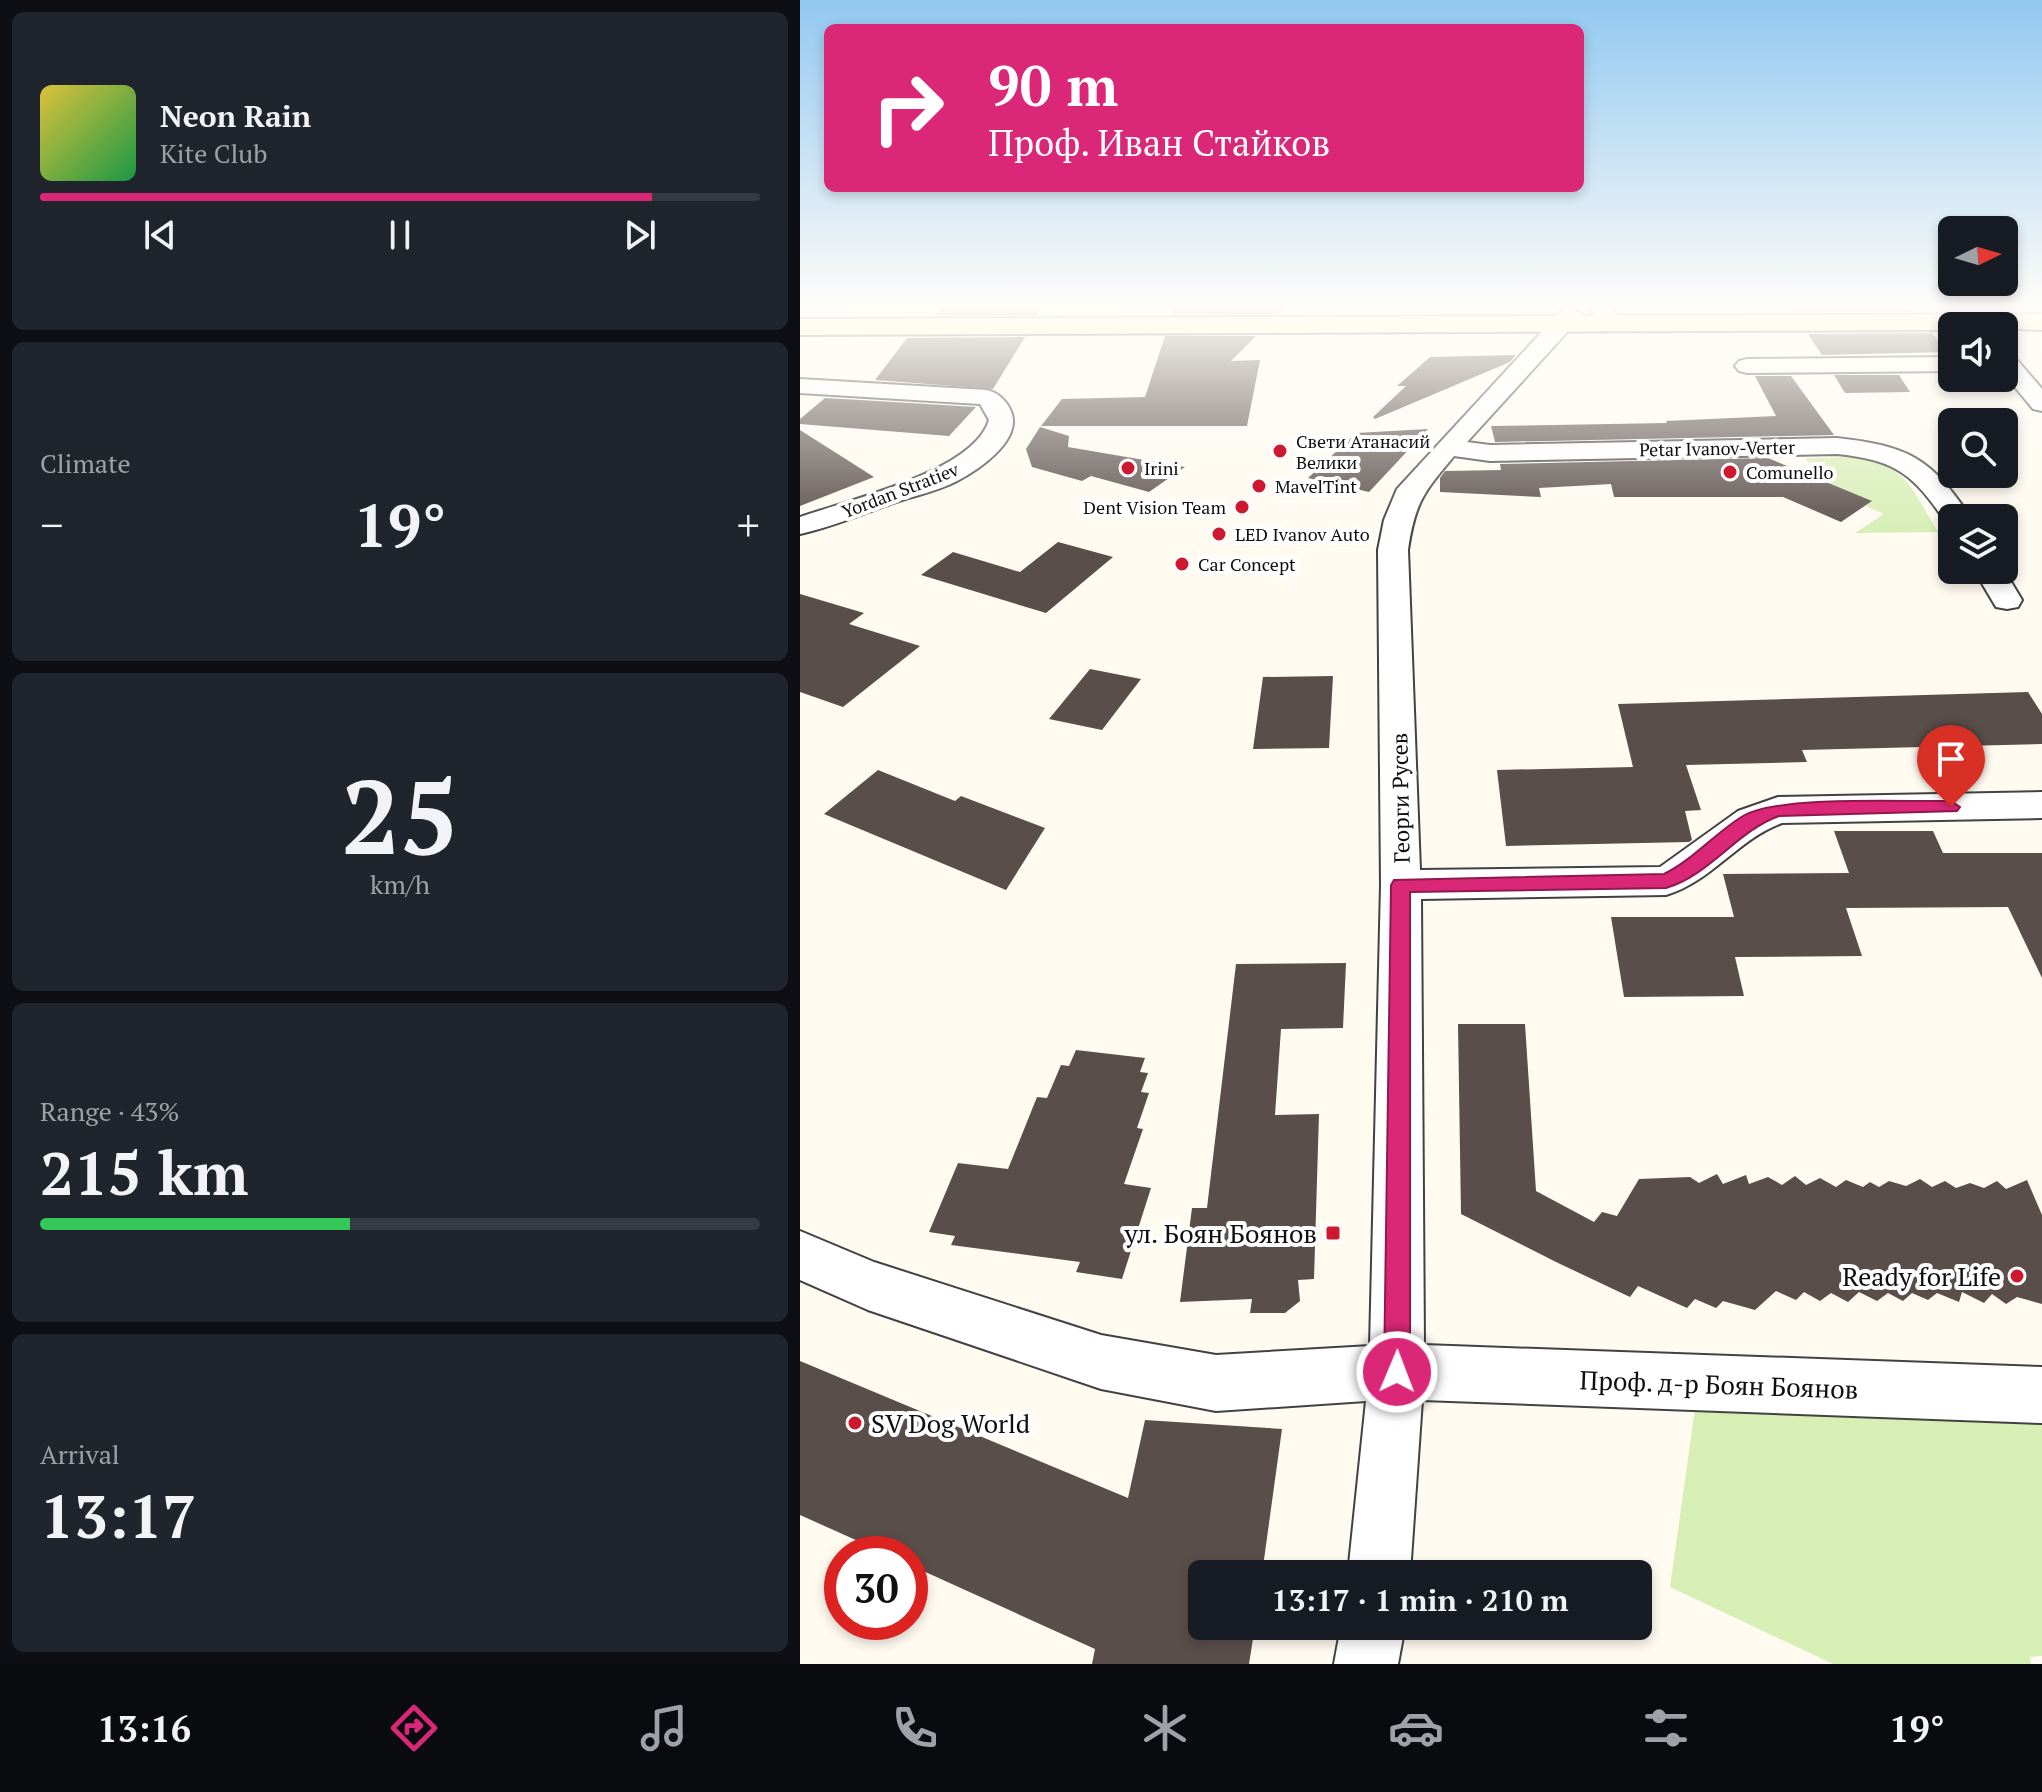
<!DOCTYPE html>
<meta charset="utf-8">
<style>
:root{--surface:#171b24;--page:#20242c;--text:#f1f3f6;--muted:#9ea1a6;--line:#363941;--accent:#db2777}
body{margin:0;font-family:"PT Serif",serif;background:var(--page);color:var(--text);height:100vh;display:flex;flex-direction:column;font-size:30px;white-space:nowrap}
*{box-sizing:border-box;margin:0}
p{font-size:26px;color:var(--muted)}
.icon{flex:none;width:44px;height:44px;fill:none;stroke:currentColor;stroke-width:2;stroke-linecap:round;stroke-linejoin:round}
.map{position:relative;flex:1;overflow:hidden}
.side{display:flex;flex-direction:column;gap:12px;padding:12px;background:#0d0f14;width:800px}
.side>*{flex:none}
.hud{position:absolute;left:24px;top:24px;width:760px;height:168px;border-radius:12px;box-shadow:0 4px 12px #0003;background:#db2777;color:#fff;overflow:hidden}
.needle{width:52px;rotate:85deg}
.tools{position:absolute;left:1138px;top:216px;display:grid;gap:16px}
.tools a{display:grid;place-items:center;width:80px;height:80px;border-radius:12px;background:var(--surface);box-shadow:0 4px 12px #0003;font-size:40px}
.speed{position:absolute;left:24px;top:1536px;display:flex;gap:16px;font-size:40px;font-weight:700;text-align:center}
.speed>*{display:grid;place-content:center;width:104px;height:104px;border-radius:50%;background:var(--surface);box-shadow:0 4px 12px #0003;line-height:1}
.speed .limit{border:12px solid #d22;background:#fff;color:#111}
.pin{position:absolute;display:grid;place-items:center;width:68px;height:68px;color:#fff;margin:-82px -34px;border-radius:50% 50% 50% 0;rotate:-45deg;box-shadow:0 0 8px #0007}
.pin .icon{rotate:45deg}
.me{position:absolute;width:88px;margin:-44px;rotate:1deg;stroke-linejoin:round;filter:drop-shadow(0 0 6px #0008)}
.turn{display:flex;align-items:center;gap:28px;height:168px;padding:0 32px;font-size:36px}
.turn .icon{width:104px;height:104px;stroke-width:2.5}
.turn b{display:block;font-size:56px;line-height:68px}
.big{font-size:60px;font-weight:600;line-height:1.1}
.side .widget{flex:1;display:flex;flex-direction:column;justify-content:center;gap:12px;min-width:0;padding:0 28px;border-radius:12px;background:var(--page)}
.side .dial{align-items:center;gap:0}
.dial b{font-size:104px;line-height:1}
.song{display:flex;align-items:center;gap:24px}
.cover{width:96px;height:96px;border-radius:12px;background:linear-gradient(135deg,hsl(50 70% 55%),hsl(140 70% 35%))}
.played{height:8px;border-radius:4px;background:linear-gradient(90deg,var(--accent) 85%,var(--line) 85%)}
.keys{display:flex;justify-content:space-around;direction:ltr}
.heat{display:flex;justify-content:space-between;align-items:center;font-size:44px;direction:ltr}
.charge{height:12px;border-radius:6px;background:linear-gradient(90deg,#34c759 43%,var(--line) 0)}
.trip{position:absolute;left:388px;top:1560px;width:464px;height:80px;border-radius:12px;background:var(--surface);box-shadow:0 4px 12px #0003;font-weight:600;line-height:80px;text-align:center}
.tabs{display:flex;height:128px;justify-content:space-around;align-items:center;background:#090b0e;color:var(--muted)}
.tabs .icon{width:56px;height:56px}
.tabs .active{color:var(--accent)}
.tabs b{font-size:36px;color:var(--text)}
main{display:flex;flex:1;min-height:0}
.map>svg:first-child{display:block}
</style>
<main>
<section class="side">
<div class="widget">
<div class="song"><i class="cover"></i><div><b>Neon Rain</b><p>Kite Club</p></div></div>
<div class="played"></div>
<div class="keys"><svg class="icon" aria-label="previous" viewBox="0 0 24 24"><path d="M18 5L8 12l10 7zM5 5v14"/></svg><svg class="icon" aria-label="pause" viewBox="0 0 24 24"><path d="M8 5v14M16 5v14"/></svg><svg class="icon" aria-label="next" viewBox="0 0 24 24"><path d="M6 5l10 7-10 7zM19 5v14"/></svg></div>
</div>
<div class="widget"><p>Climate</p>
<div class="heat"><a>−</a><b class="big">19°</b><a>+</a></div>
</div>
<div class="widget dial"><b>25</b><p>km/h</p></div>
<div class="widget"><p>Range · 43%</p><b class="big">215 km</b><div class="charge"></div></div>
<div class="widget"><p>Arrival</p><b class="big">13:17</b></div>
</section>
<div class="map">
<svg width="1242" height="1664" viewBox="0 0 1242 1664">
<rect width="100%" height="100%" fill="#fffbf1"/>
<!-- green -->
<g fill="#d7eeb5">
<path d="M1052,457C1108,464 1111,489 1138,532L1055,533L1084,514L1066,506L1071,501L1024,482L1037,474L1008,462L1006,458Z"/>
<polygon points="895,1409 1242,1419 1242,1656 1230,1657 1231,1664 1033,1664 870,1587"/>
</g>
<!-- building -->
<g fill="#594e4a">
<polygon points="138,305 243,305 237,315 134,315 138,312"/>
<polygon points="375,305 487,305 477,314 372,314"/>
<polygon points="990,305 1109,305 1114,312 994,312"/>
<polygon points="1132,333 1147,352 1022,355 1008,334"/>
<polygon points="365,336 456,336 431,361 460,360 447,426 241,426 262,399 345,397"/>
<polygon points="225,337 193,389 75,380 107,338"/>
<polygon points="716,355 710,362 575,419 573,417 606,386 597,386 630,357"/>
<polygon points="1034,375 1099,375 1110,392 1045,393"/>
<polygon points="955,376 991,376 1034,435 695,442 691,426 867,423 866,421 976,416"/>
<polygon points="25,398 60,400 176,407 149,436 0,424 0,419"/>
<polygon points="240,427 269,436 268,447 385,467 349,492 291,476 282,481 232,467 226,449"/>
<polygon points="628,429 569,492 508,478 556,433"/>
<polygon points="0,430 74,477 0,506"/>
<polygon points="968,458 1072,501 1041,522 983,497 814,497 811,484 739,488 741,497 640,492 640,478 645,471 701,470 700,464"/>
<polygon points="258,542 313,557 246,613 121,575 153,552 220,572"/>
<polygon points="0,594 64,613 49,624 120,646 43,707 0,692"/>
<polygon points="290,669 341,679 302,730 249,719"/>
<polygon points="533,676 529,748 453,749 463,677"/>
<polygon points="1228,692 1242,714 1242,744 1002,750 1007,762 886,765 901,810 885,811 892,840 889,842 706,846 697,770 833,767 818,704"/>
<polygon points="78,770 155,801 161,796 245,828 206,890 24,814"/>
<polygon points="1034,831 1133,831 1143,853 1242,853 1242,978 1208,907 1046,908 1062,956 935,957 944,996 824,997 811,917 934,917 923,874 1049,873"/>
<polygon points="546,963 543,1028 481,1029 475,1115 519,1114 514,1279 498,1280 500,1301 485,1313 450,1313 452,1299 380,1302 392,1208 407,1208 436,964"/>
<polygon points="658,1024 725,1024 736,1191 794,1222 802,1212 817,1216 839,1179 890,1177 899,1183 917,1174 923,1184 946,1175 949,1184 968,1177 982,1185 995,1176 1006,1185 1020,1178 1036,1187 1046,1180 1063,1187 1070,1182 1079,1187 1089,1181 1106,1186 1120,1179 1132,1187 1145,1181 1156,1188 1170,1183 1184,1188 1197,1181 1206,1189 1227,1180 1242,1215 1242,1304 1217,1297 1206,1304 1192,1294 1184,1303 1162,1292 1159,1302 1137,1293 1128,1300 1112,1293 1103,1301 1088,1293 1077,1301 1059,1292 1048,1302 1031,1293 1020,1301 1004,1292 996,1300 976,1291 955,1310 923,1301 916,1308 895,1299 887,1308 838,1286 830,1297 756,1262 661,1214"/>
<polygon points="276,1050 345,1058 340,1072 348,1073 341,1092 349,1093 337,1128 343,1129 324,1184 351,1188 322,1279 276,1272 280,1262 151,1245 155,1236 129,1232 158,1163 208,1169 237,1097 247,1098 261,1065 269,1066"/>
<polygon points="0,1361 328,1498 345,1420 482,1429 462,1574 402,1574 402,1626 455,1626 449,1664 292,1664 295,1649 110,1565 110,1554 87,1554 0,1515"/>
</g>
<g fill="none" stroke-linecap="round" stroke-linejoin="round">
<defs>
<g id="minor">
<polygon points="788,305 809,305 823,323 820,328 804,328"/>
<path d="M771,308L782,314L779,319L667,442L690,445L1037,438C1109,446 1131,458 1171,518H1152V525L1147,524C1114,475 1097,460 1037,454L690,461L654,456C624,492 615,502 608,550L620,870L860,867L938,811L978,797L1242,792V818L982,823C938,839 911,882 866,895L621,899L624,1345L1242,1367V1423L622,1400L610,1574H548L566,1401L416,1411L301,1389L68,1310L0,1280V1231L74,1262L301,1335L416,1355L570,1346L581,885L578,550L584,520L597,489L763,309Z"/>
<polygon points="1204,352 1212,354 1242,389 1242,411 1233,409 1204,374"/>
<polygon points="1152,357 1152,371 947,373 939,371 935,366 939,361 947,359"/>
<path d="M0,379L187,390C199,393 208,402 212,414C220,442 178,470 157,481C138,491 114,496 93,503C62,514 32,527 0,534V517C48,500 174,472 189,420L180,404L0,393Z"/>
<polygon points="1174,570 1204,570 1222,600 1218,607 1207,609 1196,607"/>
<polygon points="541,1626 605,1626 598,1664 534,1664"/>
</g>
<polygon id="secondary" points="1242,314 1242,330 1152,326 1152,330 0,335 0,319"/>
</defs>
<!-- minor casing -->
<use href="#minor" stroke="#424242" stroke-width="4"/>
<!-- secondary casing -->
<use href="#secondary" stroke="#313131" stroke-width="4"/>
<!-- minor -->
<use href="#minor" fill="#fff" fill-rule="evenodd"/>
<!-- secondary -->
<use href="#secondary" fill="#ffefac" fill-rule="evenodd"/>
</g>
<!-- sky -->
<linearGradient id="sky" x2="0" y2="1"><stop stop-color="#91c8f0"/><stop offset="0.57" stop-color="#fffdf9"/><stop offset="1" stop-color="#fffdf9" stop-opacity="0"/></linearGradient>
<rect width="1242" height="537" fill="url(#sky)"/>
<!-- route -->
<path fill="#db2777" stroke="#8e194d" stroke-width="2" d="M1151,801L1160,807L1157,811L979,816C937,831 910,875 866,888L610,892V1372L606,1382L597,1386L587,1382L584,1372L591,885L594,880L864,874C894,859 915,833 943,816C980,795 1104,802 1151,801Z"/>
<!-- markers -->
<g fill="#ce182f" stroke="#fff" stroke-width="3">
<circle cx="480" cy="451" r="8"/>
<circle cx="328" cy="468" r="8"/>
<circle cx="930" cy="472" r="8"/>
<circle cx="459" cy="486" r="8"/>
<circle cx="442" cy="507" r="8"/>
<circle cx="419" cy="534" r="8"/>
<circle cx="382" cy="564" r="8"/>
<rect x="525" y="1225" width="16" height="16" rx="4"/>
<circle cx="1217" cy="1276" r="8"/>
<circle cx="55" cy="1423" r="8"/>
</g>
<g text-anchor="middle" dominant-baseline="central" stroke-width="8" stroke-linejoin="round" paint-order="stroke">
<!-- far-poi labels -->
<g font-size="18" fill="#0f0f0f" stroke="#fff" text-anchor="start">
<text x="496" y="441">Свети Атанасий<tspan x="496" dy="21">Велики</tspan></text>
<text x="344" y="468">Irini</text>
<text x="946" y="472">Comunello</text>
<text x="475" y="486">MavelTint</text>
<text x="426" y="507" text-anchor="end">Dent Vision Team</text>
<text x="435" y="534">LED Ivanov Auto</text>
<text x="398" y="564">Car Concept</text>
</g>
<!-- far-street labels -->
<g font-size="18" fill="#0f0f0f" stroke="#fff">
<text transform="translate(917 448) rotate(-1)">Petar Ivanov-Verter</text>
<text transform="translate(100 490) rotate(-21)">Yordan Stratiev</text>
</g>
<!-- street labels -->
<g font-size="22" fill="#0f0f0f" stroke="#fff">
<text transform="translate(600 798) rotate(-91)">Георги Русев</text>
</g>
<!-- near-poi labels -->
<g font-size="26" fill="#0f0f0f" stroke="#fff" text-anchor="end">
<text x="517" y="1233">ул. Боян Боянов</text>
<text x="1201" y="1276">Ready for Life</text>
<text x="71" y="1423" text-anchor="start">SV Dog World</text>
</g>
<!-- near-street labels -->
<g font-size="26" fill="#0f0f0f" stroke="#fff">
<text transform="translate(919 1384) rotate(2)">Проф. д-р Боян Боянов</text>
</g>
</g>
</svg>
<div class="tools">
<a><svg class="needle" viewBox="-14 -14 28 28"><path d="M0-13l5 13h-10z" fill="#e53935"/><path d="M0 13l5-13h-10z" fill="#9ea1a6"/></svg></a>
<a><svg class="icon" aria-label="sound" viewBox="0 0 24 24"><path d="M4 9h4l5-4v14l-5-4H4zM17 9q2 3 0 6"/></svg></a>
<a><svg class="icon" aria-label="search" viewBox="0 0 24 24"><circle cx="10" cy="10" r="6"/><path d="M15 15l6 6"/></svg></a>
<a><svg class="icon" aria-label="layers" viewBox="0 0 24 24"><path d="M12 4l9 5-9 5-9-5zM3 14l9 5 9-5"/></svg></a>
</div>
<div class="speed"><div class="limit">30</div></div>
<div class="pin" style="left:1151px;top:807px;background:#d93025"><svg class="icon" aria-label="arrive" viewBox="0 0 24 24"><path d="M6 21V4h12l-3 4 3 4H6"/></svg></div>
<svg class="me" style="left:597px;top:1372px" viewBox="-20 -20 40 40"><circle r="17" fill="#db2777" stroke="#fff" stroke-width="3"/><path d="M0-11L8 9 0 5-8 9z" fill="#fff"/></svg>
<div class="trip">13:17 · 1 min · 210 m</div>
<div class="hud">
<div class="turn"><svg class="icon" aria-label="right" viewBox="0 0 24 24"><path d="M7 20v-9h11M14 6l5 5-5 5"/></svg><div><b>90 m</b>Проф. Иван Стайков</div></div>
</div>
</div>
</main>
<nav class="tabs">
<b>13:16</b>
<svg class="icon active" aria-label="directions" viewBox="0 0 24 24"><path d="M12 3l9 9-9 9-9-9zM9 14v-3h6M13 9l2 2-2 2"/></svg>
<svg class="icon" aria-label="music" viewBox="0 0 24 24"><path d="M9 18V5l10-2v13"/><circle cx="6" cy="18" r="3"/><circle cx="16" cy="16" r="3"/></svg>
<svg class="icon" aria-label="phone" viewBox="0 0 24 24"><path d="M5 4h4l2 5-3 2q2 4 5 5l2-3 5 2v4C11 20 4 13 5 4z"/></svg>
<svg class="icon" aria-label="climate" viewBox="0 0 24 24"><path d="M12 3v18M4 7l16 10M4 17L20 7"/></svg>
<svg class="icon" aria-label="car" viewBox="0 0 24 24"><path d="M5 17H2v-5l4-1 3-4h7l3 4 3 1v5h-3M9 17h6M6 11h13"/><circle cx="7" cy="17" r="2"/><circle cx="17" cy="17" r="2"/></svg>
<svg class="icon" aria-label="filters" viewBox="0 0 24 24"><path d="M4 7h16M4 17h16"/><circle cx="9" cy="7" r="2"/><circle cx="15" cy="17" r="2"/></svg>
<b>19°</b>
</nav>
